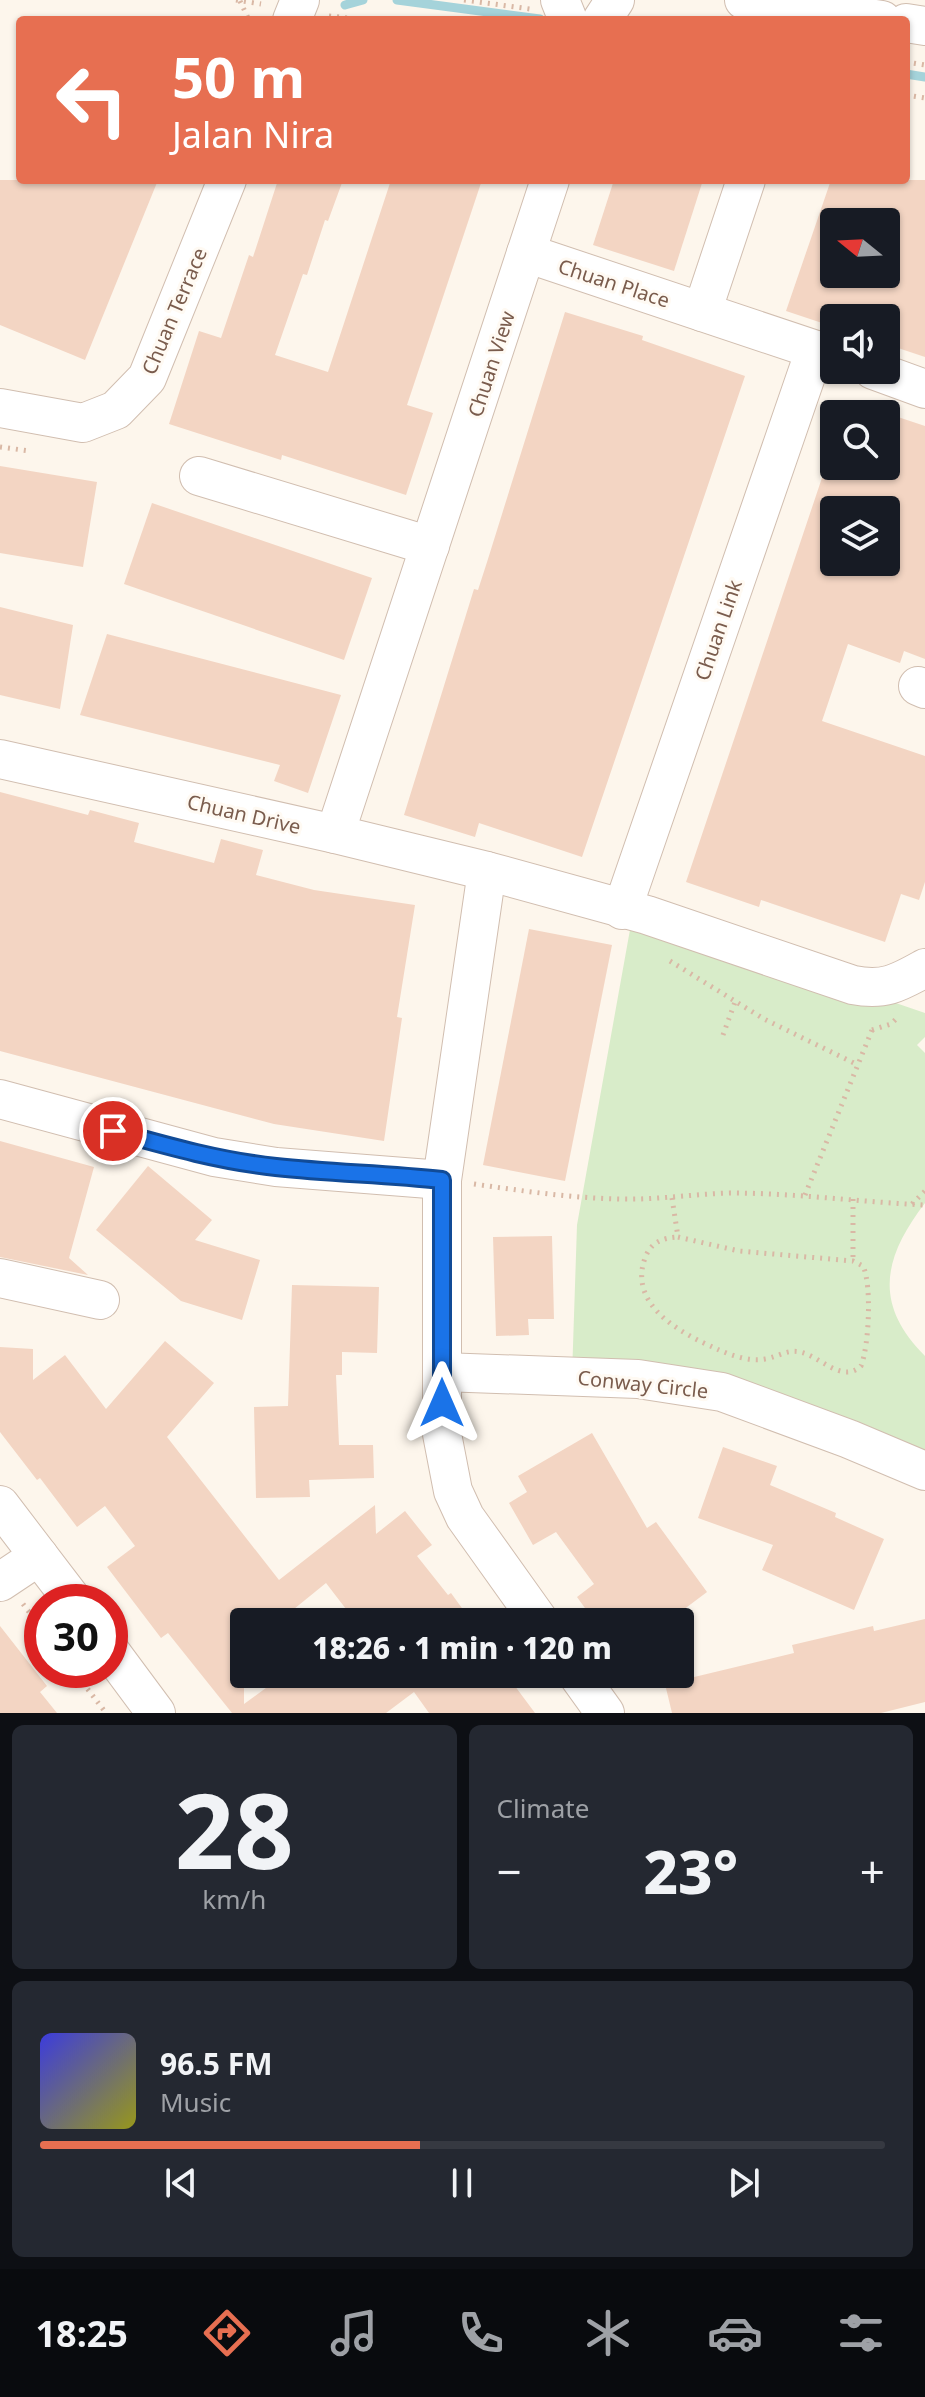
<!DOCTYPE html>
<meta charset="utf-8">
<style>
:root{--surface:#171b24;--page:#242831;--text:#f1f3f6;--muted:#9ea1a6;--line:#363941;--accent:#e76f51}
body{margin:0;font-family:"Noto Sans",sans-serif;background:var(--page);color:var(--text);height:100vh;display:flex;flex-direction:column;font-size:30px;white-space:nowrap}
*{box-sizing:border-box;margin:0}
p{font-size:26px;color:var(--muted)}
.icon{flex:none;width:44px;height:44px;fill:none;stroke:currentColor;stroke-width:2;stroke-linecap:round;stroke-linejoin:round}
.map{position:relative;height:1713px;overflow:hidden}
.drawer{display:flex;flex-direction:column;gap:12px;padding:12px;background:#0d0f14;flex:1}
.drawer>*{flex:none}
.guide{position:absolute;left:16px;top:16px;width:894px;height:168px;border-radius:8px;box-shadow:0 2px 6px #0004;background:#e76f51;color:#fff;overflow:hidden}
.needle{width:52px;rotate:288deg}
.fabs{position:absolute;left:820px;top:208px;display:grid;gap:16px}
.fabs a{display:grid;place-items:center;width:80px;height:80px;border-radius:8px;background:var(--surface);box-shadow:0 2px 6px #0004;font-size:40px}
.speed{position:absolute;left:24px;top:1584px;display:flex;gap:16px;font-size:40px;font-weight:700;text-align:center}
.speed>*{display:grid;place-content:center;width:104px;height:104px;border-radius:50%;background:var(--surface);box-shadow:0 2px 6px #0004;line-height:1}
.speed .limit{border:12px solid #d22;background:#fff;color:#111}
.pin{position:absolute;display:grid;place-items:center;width:68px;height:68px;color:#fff;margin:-34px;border:4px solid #fff;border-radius:50%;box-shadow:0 2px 8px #0007}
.me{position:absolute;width:88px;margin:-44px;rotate:0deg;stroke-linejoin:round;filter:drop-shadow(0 0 6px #0008)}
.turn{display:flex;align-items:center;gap:28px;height:168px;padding:0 24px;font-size:36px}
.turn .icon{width:104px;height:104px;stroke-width:2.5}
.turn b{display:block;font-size:56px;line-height:68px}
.big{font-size:60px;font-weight:800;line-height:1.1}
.drawer .card{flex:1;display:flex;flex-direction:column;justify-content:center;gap:12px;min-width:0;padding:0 28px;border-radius:12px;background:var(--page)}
.drawer .dial{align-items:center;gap:0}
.dial b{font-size:104px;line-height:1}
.song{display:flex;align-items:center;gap:24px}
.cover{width:96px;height:96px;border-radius:12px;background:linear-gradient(135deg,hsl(240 70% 55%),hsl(60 70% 35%))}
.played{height:8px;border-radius:4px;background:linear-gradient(90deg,var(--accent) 45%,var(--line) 45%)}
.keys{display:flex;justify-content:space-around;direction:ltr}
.heat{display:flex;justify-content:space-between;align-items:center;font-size:44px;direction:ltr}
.drawer .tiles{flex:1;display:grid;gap:12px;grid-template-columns:1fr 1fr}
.card:last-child{grid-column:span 2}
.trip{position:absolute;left:230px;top:1608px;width:464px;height:80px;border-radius:8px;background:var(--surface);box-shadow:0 2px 6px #0004;font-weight:800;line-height:80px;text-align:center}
.tabs{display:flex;height:128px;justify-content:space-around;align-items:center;background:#090b0e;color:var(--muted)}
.tabs .icon{width:56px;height:56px}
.tabs .selected{color:var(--accent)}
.tabs b{font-size:36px;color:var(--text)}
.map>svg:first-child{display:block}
</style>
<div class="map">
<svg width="925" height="1713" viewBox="0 0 925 1713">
<rect width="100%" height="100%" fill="#fdf6ec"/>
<!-- green -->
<path fill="#d8ecc9" d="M633,913L925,1013V1037L917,1045L925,1053V1203C883,1258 873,1304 925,1356V1466L758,1393L572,1376L577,1225Z"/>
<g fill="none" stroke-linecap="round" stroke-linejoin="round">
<!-- stream -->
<g stroke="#a5d3da" stroke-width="9">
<polyline points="397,0 540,19"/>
<polyline points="345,5 363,0"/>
<polyline points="906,74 925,77"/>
</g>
</g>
<!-- building -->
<g fill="#f3d5c3" fill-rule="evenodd">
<polygon points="0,180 158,180 85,360 0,325"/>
<polygon points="278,180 343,180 328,221 325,220 307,275 303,274 275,355 328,372 391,180 482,180 407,405 433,413 406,495 282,455 281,460 169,424 199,331 221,338 249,255 253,257"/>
<polygon points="614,180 703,180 674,271 593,245"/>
<path d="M831,180H925V357L889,345L897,318H834V327L786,311ZM834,222H886V274H834Z"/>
<polygon points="565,312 643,336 642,340 745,376 582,857 479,823 475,837 404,815 474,589 478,590 488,559"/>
<path d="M886,413L925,426V659L904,651L900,663L848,644L822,721L925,756V882L919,900L901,894L885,942L761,900L759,907L686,882L829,457L834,458V466H886ZM834,510H886V562H834Z"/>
<polygon points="0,466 97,482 83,567 0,553"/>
<polygon points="152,503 372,578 344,660 124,584"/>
<polygon points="0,607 73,625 60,709 0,695"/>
<polygon points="107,634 341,695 308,793 274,781 280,765 80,715"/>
<polygon points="0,792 88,815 90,810 139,823 134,842 214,863 221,839 263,850 256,875 314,890 415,905 397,1017 402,1018 384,1141 274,1124 0,1051"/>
<polygon points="529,929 612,945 565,1181 483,1165"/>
<polygon points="0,1141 94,1167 69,1258 88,1275 0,1257"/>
<polygon points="148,1166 212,1220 195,1240 260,1260 242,1320 181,1301 96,1230"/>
<polygon points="552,1236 554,1319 528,1319 529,1335 496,1336 493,1237"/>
<polygon points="292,1285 379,1287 377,1353 342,1352 342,1375 336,1375 339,1445 373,1445 374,1478 309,1480 310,1497 256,1498 254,1407 288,1406"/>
<polygon points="165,1341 214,1383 167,1437 279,1580 375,1505 376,1534 405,1511 432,1545 417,1556 448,1595 451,1593 472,1622 356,1622 326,1583 278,1622 244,1622 244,1704 285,1674 506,1674 535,1713 429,1713 414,1692 386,1713 232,1713 168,1633 161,1638 107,1567 135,1546 105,1506 77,1527 40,1478 37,1480 0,1432 0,1347 33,1349 33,1380 65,1355 106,1409"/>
<polygon points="592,1433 647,1528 656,1522 707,1592 667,1622 595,1622 577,1597 594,1584 556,1532 533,1545 509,1503 527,1492 518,1476"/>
<polygon points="723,1447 777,1466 770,1485 836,1513 835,1517 884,1539 854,1610 762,1570 773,1545 698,1518"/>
<polygon points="925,1619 925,1702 881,1713 672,1713 665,1684 794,1653 792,1645 873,1626 874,1631"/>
<polygon points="0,1626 47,1686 40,1692 57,1713 0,1713"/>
</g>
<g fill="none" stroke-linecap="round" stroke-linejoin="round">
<defs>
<g id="minor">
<polyline points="560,0 568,20"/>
<polyline points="744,0 882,20"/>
<polyline points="292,20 300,0"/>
<polyline points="602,20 615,0"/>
<polyline points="906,23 925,26"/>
<polyline points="526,253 834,356"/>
<polyline points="702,312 746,180"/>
<polyline points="873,370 925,389"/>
<polyline points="0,408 83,423 116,410 147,378 227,180"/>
<polyline points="199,476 430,546"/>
<polyline points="918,686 925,689"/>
<path d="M0,759L335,834L487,871L647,915L853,985C885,991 898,983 925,968"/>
<polyline points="335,834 550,180"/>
<polyline points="487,871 442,1180 442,1434 453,1491 465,1517 540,1622"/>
<polyline points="622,910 815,350"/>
<polyline points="0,1099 214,1157 276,1167 442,1180"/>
<polyline points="0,1278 100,1300"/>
<polyline points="442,1372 638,1379 722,1392 849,1439 925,1471"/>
<polyline points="0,1505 74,1602"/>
<polyline points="0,1582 39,1556"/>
<polyline points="110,1651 156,1713"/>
<polyline points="577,1674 605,1713"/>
</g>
</defs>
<!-- minor casing -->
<use href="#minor" stroke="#d1beb0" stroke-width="40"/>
<!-- path -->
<g stroke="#d9b8a5" stroke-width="5" stroke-dasharray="2 6" stroke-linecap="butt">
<polyline points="236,0 261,4"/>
<polyline points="464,0 530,9"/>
<polyline points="240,1 249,20"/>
<polyline points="329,16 366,20"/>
<polyline points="906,62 925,65"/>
<polyline points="906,95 925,98"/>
<polyline points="0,447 30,451"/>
<polyline points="670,961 764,1019 858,1065"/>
<polyline points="872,1030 891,1024 896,1019"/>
<polyline points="723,1035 735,1002"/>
<path d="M474,1184C523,1191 571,1198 620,1199C657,1200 693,1194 730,1193C795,1193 860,1202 925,1205"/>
<polyline points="805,1195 872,1030"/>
<polyline points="672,1198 678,1237"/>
<polyline points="853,1199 853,1261"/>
<polyline points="912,1204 925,1191"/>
<path d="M678,1237L739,1251L853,1261L863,1266C872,1285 869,1346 861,1366C842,1384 820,1356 800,1352C787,1349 778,1357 765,1359C750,1362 730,1355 717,1349C680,1333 628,1305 645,1258C651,1242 662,1238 678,1237Z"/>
<polyline points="23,1604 42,1629"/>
<polyline points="73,1670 106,1713"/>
</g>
<!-- minor -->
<use href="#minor" stroke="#fff" stroke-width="38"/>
</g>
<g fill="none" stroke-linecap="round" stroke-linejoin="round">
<defs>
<path id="route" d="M113,1131C167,1146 220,1161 276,1167C331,1173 386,1174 442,1180V1403"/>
</defs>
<!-- route casing -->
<use href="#route" stroke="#114b97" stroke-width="20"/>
<!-- route -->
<use href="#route" stroke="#1a73e8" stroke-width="14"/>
</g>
<g text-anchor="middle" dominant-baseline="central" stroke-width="6" stroke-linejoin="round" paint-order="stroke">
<!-- street labels -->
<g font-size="20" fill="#7a5c4d" stroke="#fffaf3">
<text transform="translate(614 283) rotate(18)">Chuan Place</text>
<text transform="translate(174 311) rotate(-67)">Chuan Terrace</text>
<text transform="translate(491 364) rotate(-72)">Chuan View</text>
<text transform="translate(718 630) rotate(-71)">Chuan Link</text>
<text transform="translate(244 814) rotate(13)">Chuan Drive</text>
<text transform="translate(643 1384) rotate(6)">Conway Circle</text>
</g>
</g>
</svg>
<div class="fabs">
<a><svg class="needle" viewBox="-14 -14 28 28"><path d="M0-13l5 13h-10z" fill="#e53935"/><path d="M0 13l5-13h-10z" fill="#9ea1a6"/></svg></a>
<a><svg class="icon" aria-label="sound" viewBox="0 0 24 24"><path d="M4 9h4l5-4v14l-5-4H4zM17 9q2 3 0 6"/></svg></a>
<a><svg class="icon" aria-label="search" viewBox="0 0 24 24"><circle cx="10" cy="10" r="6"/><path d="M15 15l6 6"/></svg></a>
<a><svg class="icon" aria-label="layers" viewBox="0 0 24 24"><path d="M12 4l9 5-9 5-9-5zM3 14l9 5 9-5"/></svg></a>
</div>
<div class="speed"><div class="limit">30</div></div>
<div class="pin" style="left:113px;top:1131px;background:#d93025"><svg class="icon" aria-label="arrive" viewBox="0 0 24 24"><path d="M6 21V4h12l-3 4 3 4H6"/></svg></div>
<svg class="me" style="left:442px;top:1403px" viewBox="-20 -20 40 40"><path d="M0-17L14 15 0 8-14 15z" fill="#1a73e8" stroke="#fff" stroke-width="4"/></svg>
<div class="trip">18:26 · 1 min · 120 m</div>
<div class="guide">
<div class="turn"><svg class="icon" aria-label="left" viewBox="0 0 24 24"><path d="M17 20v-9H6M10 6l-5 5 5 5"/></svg><div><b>50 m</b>Jalan Nira</div></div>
</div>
</div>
<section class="drawer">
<div class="tiles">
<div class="card dial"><b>28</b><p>km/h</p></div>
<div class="card"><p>Climate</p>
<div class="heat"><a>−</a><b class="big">23°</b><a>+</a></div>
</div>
<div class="card">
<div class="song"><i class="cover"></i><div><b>96.5 FM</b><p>Music</p></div></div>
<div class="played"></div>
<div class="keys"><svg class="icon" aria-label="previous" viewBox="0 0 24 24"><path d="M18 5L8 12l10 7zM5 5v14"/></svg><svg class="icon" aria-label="pause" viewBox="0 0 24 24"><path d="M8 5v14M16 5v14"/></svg><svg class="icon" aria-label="next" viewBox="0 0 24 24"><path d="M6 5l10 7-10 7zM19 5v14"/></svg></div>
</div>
</div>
</section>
<nav class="tabs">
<b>18:25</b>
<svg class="icon selected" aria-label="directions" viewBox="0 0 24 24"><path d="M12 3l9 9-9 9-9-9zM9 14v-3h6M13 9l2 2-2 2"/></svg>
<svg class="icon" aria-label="music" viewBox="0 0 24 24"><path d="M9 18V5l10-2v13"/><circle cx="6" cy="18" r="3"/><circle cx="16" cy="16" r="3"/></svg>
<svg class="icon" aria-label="phone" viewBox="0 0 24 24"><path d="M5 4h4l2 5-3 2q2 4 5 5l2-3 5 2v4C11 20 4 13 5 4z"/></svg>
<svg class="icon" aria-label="climate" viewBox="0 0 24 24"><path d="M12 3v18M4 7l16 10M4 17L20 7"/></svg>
<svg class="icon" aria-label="car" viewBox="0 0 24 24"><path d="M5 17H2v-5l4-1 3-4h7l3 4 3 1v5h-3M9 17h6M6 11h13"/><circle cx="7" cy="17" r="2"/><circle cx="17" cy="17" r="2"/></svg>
<svg class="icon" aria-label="filters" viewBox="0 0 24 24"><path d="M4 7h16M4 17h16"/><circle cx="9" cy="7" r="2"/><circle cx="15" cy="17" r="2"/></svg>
</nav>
